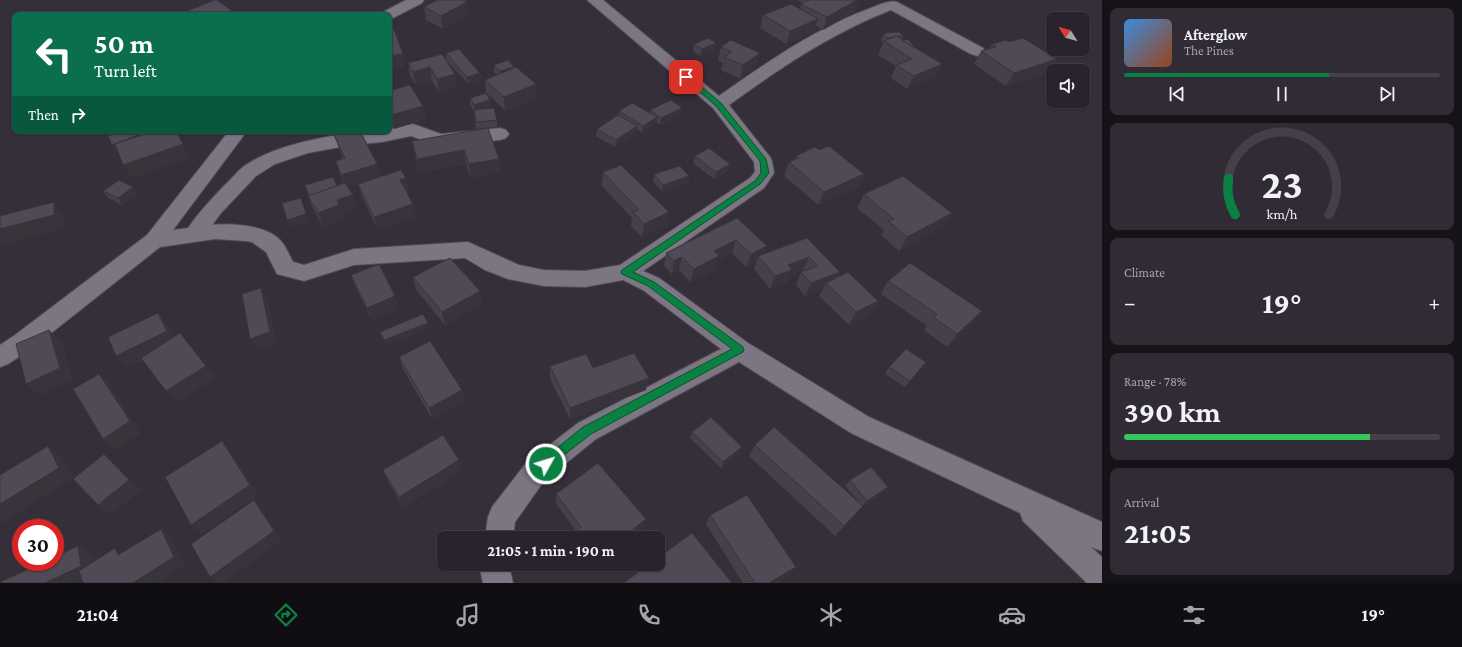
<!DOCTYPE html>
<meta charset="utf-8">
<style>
:root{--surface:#28232c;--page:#302b34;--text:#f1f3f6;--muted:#a5a4a9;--line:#444048;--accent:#0b8043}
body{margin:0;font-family:"Crimson Pro",serif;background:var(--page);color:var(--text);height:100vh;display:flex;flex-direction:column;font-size:15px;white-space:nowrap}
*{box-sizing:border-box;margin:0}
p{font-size:13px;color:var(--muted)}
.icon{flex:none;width:22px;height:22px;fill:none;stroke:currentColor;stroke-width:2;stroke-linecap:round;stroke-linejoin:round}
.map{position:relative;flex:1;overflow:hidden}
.panel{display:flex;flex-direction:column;gap:8px;padding:8px;background:#161318;width:360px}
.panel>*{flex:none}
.guide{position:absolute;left:12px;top:12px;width:380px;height:122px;border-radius:8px;box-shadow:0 1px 3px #0004,0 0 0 1px var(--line);background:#0b6e4f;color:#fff;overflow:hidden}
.needle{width:26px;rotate:307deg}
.controls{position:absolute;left:1046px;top:12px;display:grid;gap:8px}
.controls a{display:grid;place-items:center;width:44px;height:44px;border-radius:8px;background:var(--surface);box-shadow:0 1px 3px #0004,0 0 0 1px var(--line);font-size:20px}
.speed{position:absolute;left:12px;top:519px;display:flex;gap:8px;font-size:20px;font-weight:700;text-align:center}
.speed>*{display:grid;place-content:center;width:52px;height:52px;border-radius:50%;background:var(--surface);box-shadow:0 1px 3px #0004,0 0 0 1px var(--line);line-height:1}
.speed .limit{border:6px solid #d22;background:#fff;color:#111}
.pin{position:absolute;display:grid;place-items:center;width:34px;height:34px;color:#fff;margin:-17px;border-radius:8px;box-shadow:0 2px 6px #0006}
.me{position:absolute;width:44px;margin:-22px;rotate:51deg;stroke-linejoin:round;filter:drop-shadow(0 0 3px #0008)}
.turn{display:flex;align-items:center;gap:14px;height:84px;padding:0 16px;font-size:18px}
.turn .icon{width:52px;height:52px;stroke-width:2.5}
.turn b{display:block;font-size:28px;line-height:34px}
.then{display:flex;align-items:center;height:38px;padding:0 16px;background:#0003;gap:8px;font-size:15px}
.big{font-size:30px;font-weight:700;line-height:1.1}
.panel .widget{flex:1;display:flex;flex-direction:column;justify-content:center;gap:6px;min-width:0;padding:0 14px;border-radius:8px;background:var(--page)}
.panel .dial{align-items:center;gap:0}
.dial svg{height:104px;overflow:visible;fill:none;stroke:var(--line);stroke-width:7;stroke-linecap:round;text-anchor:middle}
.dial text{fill:var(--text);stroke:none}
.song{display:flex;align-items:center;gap:12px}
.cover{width:48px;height:48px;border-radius:6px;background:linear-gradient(135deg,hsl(210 70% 55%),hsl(20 70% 35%))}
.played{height:4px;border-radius:2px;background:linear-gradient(90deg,var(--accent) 65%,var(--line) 65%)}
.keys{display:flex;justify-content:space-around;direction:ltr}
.heat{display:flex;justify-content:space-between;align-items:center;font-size:22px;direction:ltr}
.charge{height:6px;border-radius:3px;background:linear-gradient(90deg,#34c759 78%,var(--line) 0)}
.trip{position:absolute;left:437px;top:531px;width:228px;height:40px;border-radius:8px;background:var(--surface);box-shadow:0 1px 3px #0004,0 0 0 1px var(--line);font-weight:700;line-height:40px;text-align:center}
.tabs{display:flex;height:64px;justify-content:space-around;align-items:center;background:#100e12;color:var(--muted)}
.tabs .icon{width:28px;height:28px}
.tabs .current{color:var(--accent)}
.tabs b{font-size:18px;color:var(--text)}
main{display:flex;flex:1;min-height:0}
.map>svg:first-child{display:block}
</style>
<main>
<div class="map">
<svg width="1102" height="583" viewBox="0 0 1102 583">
<rect width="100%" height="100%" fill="#352f3a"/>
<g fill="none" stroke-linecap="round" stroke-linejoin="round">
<defs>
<g id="street">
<polygon points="406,0 424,0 422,3 393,18 389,19 389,15 381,15 383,12"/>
<path d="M587,0H603L719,96C767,62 816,28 871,8C879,5 888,0 897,2L983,48L985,51L983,54L977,56L971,54L891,10C832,33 780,68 729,105L770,157L772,161L774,173L764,188L643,271L659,278L748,343L869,417L1102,522V551L1091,547L1102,557V583H1087L1023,521L1020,513L851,433L739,362L596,439L544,481L515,522L513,538H485L488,517L492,507L526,463L578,423L721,349L643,290L623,280L585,287L544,286L508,279L485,270L465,258L354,265L304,281L277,274L266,252L252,242L246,241L215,239L160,247L31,349L8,364L0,367V345L15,335L147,235L229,131H247L173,230L188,228C200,211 213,197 228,182C233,177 238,171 243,167C277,142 347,131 389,131V129L413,124L441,134L500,128L506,130L509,134L506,138L500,140L440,146L411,136L382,142L351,145L308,153L275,164L256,176L221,213L212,225C232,223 265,225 280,240C286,246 289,255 293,262L304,265L354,249L468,242L519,265L544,270L585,271L620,265L750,178L755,172L754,162L713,108Z"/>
<polygon points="481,564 511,564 510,569 513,583 483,583 480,569"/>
</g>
</defs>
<!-- street casing -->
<use href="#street" stroke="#504b54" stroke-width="2"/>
<!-- street -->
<use href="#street" fill="#7c7683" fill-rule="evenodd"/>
</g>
<!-- wall -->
<g fill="#45404a">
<polygon points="798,0 858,0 854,12 823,30 816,26 814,32 786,44 760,28 763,15 800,9 801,4 803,3 798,1"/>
<polygon points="424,7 469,15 443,29 426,20"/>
<polygon points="884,33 903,36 902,40 942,64 935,77 907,89 891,78 896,66 878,55 883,43 881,40"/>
<polygon points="731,40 756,66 740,79 721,70 723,63 718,60 721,47"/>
<polygon points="1009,42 1057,59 1048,72 1006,86 974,64 981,51 990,48 992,44"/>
<polygon points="716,43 714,50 700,56 693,51 694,44"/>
<polygon points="446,53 480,73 481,80 468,84 446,60"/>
<polygon points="408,63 455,74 457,87 439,92 432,81 416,85 410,76"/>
<polygon points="494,65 514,67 514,68 536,98 505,110 486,93 485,80 497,75 494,72"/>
<polygon points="389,91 423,106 426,119 394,129 390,120 389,117"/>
<polygon points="470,98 490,100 491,107 483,109 497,120 497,127 476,129 474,111 470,105"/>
<polygon points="650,110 681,115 660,125 656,122 656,124 642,133 636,129 636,133 615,147 596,136 597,129 618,115 619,111 649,113"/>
<polygon points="334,135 377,164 380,176 406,178 409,191 407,192 416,217 378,230 362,197 358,184 348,187 353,195 357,208 342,214 344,219 323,227 313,209 308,196 343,183 340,175 336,161 343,159 339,148"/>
<polygon points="412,141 499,159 500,172 470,178 466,164 419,172"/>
<polygon points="819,150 864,174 858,187 818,205 784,176 789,162 794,160 796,156"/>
<polygon points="695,156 730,164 729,171 714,179 693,163"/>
<polygon points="603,172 667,226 642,237 631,226 632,218 602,186"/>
<polygon points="654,174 689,176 688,183 662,192 653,181"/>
<polygon points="103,191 138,194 123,205 108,198"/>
<polygon points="864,194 952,213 944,226 899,251 881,235 884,230 857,208"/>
<polygon points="737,218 767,246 765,253 807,238 840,272 837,278 878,301 870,314 849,325 819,296 823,289 805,296 796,285 801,272 804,271 803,270 790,275 787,283 770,289 754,269 756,262 746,267 732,253 717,261 715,269 690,282 679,270 672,274 664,266 666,253"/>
<polygon points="351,275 399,309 372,320 356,288"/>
<polygon points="413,277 480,291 481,304 445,325 416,290"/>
<polygon points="888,281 982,311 972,323 947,347 924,330 927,326 881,294"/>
<polygon points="399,357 462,390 464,402 432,419 403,369"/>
<polygon points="926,362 905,387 885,374 889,367"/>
<polygon points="550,366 646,390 570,419 550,379"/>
<polygon points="692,432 739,453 721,468 690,438"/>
<polygon points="755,445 859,502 845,486 850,480 883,492 863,506 835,536 749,456"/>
<polygon points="383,470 462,471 403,507 388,481"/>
<polygon points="556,494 643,528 631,538 577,538 577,532 556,504"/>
<polygon points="710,515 789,576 776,583 743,583 706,524"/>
</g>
<!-- shaded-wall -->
<g fill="#38343c">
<polygon points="857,0 858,0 854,12 823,30 827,17"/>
<polygon points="467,2 469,15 443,29 441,16"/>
<polygon points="818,19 814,32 786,44 790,31"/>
<polygon points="716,43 714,50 700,56 702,49"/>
<polygon points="760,53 756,66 740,79 743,65"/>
<polygon points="403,54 405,67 389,70 389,56"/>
<polygon points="1057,59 1048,72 1006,86 1014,73"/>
<polygon points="942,64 935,77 907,89 914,76"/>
<polygon points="430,67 432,81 416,85 413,72"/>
<polygon points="514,67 515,74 500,78 500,71"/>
<polygon points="480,73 481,80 468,84 467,77"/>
<polygon points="455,74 457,87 439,92 437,79"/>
<polygon points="536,84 536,98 505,110 504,97"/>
<polygon points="389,99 390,99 392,112 389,111"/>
<polygon points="490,100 491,107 475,112 474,105"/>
<polygon points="423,106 426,119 394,129 391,115"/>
<polygon points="682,108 681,115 660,125 661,118"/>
<polygon points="657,117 656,124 642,133 643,126"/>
<polygon points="637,126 636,133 615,147 616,140"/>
<polygon points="176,131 190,158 132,178 123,165"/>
<polygon points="317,131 324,131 317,132"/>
<polygon points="146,132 150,139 117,152 112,145"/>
<polygon points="464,150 466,164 419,172 417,159"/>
<polygon points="499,159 500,172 470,178 469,164"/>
<polygon points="377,164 380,177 345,188 341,175"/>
<polygon points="730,164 729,171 714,179 716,172"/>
<polygon points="864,174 858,187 818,205 824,192"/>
<polygon points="689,176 688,183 662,192 663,185"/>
<polygon points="406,178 409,191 403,193 400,180"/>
<polygon points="133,187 138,194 123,205 118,198"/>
<polygon points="353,195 357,208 342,214 344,219 323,227 318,213 337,200"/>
<polygon points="301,198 309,221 289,227 287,220"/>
<polygon points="54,202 64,215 64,228 0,246 0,229"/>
<polygon points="413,204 416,217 378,230 374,217"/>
<polygon points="669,212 667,226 642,237 644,224"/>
<polygon points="952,213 944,226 899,251 907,237"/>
<polygon points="736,240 732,253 717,261 715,269 690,282 694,269 714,251"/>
<polygon points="767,246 763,259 758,256 756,262 746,267 751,254"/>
<polygon points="682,257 679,270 672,274 674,261"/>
<polygon points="809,257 803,270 790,275 787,283 770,289 775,276 788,265"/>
<polygon points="840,272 833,285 826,283 823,289 805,296 811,283"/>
<polygon points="261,288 268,301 277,344 257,351 250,339"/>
<polygon points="480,291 481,304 445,325 442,312"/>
<polygon points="395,296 399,309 372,320 367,308"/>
<polygon points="878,301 870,314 849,325 856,312"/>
<polygon points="982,311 972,323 947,347 957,334"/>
<polygon points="158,313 167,325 177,344 127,368 116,356"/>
<polygon points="428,323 429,329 386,346 384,340"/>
<polygon points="49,330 62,343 73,380 40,396 26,384"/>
<polygon points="206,366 215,378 176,403 166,391"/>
<polygon points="99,374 111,386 141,433 115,450 103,439"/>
<polygon points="649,378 646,390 570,419 570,408"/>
<polygon points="462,390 464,402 432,419 429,408"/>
<polygon points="222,441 231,452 259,495 202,534 191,525"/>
<polygon points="48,446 62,457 73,478 0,524 0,504"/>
<polygon points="742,447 739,453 721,468 723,462"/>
<polygon points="104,454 116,465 141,490 111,515 98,505"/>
<polygon points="459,460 462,471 403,507 399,497"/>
<polygon points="888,487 883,492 862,506 867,501"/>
<polygon points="254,500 263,510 282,540 224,583 217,583 210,577"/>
<polygon points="646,519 643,528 631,538 622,538"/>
<polygon points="161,529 172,538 185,565 158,583 133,583"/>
<polygon points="78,546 93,555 95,575 78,583 45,583"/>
<polygon points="115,548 128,557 118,555"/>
<polygon points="796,567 789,576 776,583 769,583"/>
</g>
<!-- building -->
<g fill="#504a56" stroke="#38343c">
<polygon points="215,0 217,0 236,14 234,15 177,15"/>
<polygon points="437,0 464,0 467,2 441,16 424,7"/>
<polygon points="809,0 857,0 827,17 801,4"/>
<polygon points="791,4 818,19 790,31 763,15"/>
<polygon points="394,29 403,54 389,56 389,30"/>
<polygon points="899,32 903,36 887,38 884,33"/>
<polygon points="896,36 942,64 914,76 896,65 912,59 884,41"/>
<polygon points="708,38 716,43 702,49 694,44"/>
<polygon points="1023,38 1057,59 1014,73 981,51 996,47 992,44 1006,40 1009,42"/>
<polygon points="908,39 915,48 902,40"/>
<polygon points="731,40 760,53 743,65 724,57 732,52 721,47"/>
<polygon points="459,49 480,73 467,77 446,53"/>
<polygon points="442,54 455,74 437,79 430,67 413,72 408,63"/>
<polygon points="508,60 514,67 500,71 494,65"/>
<polygon points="516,67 536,84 504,97 485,80"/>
<polygon points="410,85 423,106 391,115 389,111 389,106 393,105 390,99 389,99 389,91"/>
<polygon points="486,93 490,100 474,105 470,98"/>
<polygon points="671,100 682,108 661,118 650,110"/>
<polygon points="632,103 657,117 643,126 619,111"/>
<polygon points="494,108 497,120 476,122 474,110"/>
<polygon points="618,115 637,126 616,140 597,129"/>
<polygon points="488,128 499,159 469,164 464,150 417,159 412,141"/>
<polygon points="123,131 146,131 146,132 112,145 108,136"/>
<polygon points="154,131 176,131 183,144 123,165 115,144"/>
<polygon points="347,131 360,131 377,164 341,175 336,161 345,158 334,135"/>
<polygon points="829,146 864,174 824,192 789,162 799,158 796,156 815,147 819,150"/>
<polygon points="709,148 730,164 716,172 695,156"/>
<polygon points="621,165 669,212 644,224 633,212 639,210 603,172"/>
<polygon points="680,166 689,176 663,185 654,174"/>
<polygon points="401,170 406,178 400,180 413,204 374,217 358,184"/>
<polygon points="903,176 952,213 907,237 888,221 894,219 864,194"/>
<polygon points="333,177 337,186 309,196 305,185"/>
<polygon points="119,180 133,187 118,198 103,191"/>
<polygon points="345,183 353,195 337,200 339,205 318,213 308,196"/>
<polygon points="301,198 306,214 287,220 282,203"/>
<polygon points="54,202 54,215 0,229 0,216"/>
<polygon points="737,218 767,246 751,254 736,240 714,251 719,256 694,269 682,257 674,261 666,253"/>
<polygon points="807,238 840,272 811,283 801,272 818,266 809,257 788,265 792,270 775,276 758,256"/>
<polygon points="450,258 480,291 442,312 413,277"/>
<polygon points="910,263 982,311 957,334 933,317 937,314 888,281"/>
<polygon points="379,264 395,296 367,308 351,275"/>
<polygon points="848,272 878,301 856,312 826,283"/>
<polygon points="261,288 270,332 250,339 242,294"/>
<polygon points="158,313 167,331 116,356 108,337"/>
<polygon points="423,314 428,323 384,340 380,332"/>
<polygon points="49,330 60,368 26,384 16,344"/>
<polygon points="180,333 206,366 166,391 141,358"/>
<polygon points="430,341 462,390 429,408 399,357"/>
<polygon points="906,349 926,362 910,381 889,367"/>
<polygon points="634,353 649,378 570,408 550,366 586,354 593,368"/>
<polygon points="99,374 130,421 103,439 73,389"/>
<polygon points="711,417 742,447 723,462 692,432"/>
<polygon points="774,427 863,506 844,526 755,445"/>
<polygon points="443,435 459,460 399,497 383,470"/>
<polygon points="222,441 250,485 191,525 165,477"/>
<polygon points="48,446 59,468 0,504 0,475"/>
<polygon points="104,454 129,480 98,505 73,479"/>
<polygon points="598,463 646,519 622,538 584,538 577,530 581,527 556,494"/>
<polygon points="871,467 888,487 867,501 850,480"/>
<polygon points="747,495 796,567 769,583 755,583 710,515"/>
<polygon points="254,500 274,531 210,577 191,544"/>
<polygon points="161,529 174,557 133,583 83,583 79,571 115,548 118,555"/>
<polygon points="692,533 732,583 624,583 649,564 658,564 658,558"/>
<polygon points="78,546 81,566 45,583 0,583 0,582 44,562 55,562 55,557"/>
</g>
<!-- route -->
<polygon fill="#0b8043" stroke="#07532c" points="684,75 688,75 721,103 766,159 769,173 760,184 633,272 654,282 743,347 744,350 743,352 591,434 546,469 542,468 540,464 542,460 583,427 732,349 648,286 622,274 621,272 622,270 755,181 761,173 760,161 716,106 684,78"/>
</svg>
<div class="controls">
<a><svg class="needle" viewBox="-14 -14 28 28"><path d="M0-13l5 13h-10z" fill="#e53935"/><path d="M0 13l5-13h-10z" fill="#a5a4a9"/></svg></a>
<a><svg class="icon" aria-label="sound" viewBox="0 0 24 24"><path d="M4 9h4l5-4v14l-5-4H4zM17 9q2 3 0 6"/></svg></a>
</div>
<div class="speed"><div class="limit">30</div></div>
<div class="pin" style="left:686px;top:77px;background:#d93025"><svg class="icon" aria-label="arrive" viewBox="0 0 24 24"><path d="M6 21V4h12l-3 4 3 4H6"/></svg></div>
<svg class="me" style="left:546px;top:464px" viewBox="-20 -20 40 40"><circle r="17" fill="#0b8043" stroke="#fff" stroke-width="3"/><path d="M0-11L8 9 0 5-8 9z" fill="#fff"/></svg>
<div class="trip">21:05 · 1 min · 190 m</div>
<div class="guide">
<div class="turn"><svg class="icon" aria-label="left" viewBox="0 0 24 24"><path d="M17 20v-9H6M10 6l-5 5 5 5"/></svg><div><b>50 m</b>Turn left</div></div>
<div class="then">Then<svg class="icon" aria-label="right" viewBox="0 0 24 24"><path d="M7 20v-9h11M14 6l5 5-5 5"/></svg></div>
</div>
</div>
<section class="panel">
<div class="widget">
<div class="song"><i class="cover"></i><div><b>Afterglow</b><p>The Pines</p></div></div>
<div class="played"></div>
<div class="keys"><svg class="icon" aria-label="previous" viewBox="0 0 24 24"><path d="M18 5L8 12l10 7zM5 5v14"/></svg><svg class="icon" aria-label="pause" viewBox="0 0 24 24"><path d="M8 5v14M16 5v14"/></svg><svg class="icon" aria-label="next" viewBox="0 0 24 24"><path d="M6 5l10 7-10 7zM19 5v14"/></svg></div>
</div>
<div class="widget dial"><svg viewBox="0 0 100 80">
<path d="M14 69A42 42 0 1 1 86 69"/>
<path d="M14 69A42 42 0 0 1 9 41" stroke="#0b8043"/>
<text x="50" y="56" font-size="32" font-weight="700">23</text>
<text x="50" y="72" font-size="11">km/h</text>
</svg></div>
<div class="widget"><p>Climate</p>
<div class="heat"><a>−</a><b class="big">19°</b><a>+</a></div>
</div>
<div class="widget"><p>Range · 78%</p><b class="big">390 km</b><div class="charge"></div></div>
<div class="widget"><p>Arrival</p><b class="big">21:05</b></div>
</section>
</main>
<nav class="tabs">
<b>21:04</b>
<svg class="icon current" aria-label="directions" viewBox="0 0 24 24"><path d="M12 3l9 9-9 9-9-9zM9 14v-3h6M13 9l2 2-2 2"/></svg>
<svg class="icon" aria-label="music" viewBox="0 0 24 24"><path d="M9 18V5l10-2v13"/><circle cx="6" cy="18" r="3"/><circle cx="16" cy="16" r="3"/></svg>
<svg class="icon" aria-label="phone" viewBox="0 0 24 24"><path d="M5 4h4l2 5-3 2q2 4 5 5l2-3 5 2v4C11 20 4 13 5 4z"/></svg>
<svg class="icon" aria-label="climate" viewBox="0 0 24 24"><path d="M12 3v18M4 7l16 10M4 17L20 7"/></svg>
<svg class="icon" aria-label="car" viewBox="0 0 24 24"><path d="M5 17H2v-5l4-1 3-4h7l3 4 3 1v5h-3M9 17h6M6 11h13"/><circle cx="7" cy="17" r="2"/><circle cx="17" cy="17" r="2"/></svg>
<svg class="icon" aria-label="filters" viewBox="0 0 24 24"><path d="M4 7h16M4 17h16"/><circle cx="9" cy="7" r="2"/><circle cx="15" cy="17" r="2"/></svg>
<b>19°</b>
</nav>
